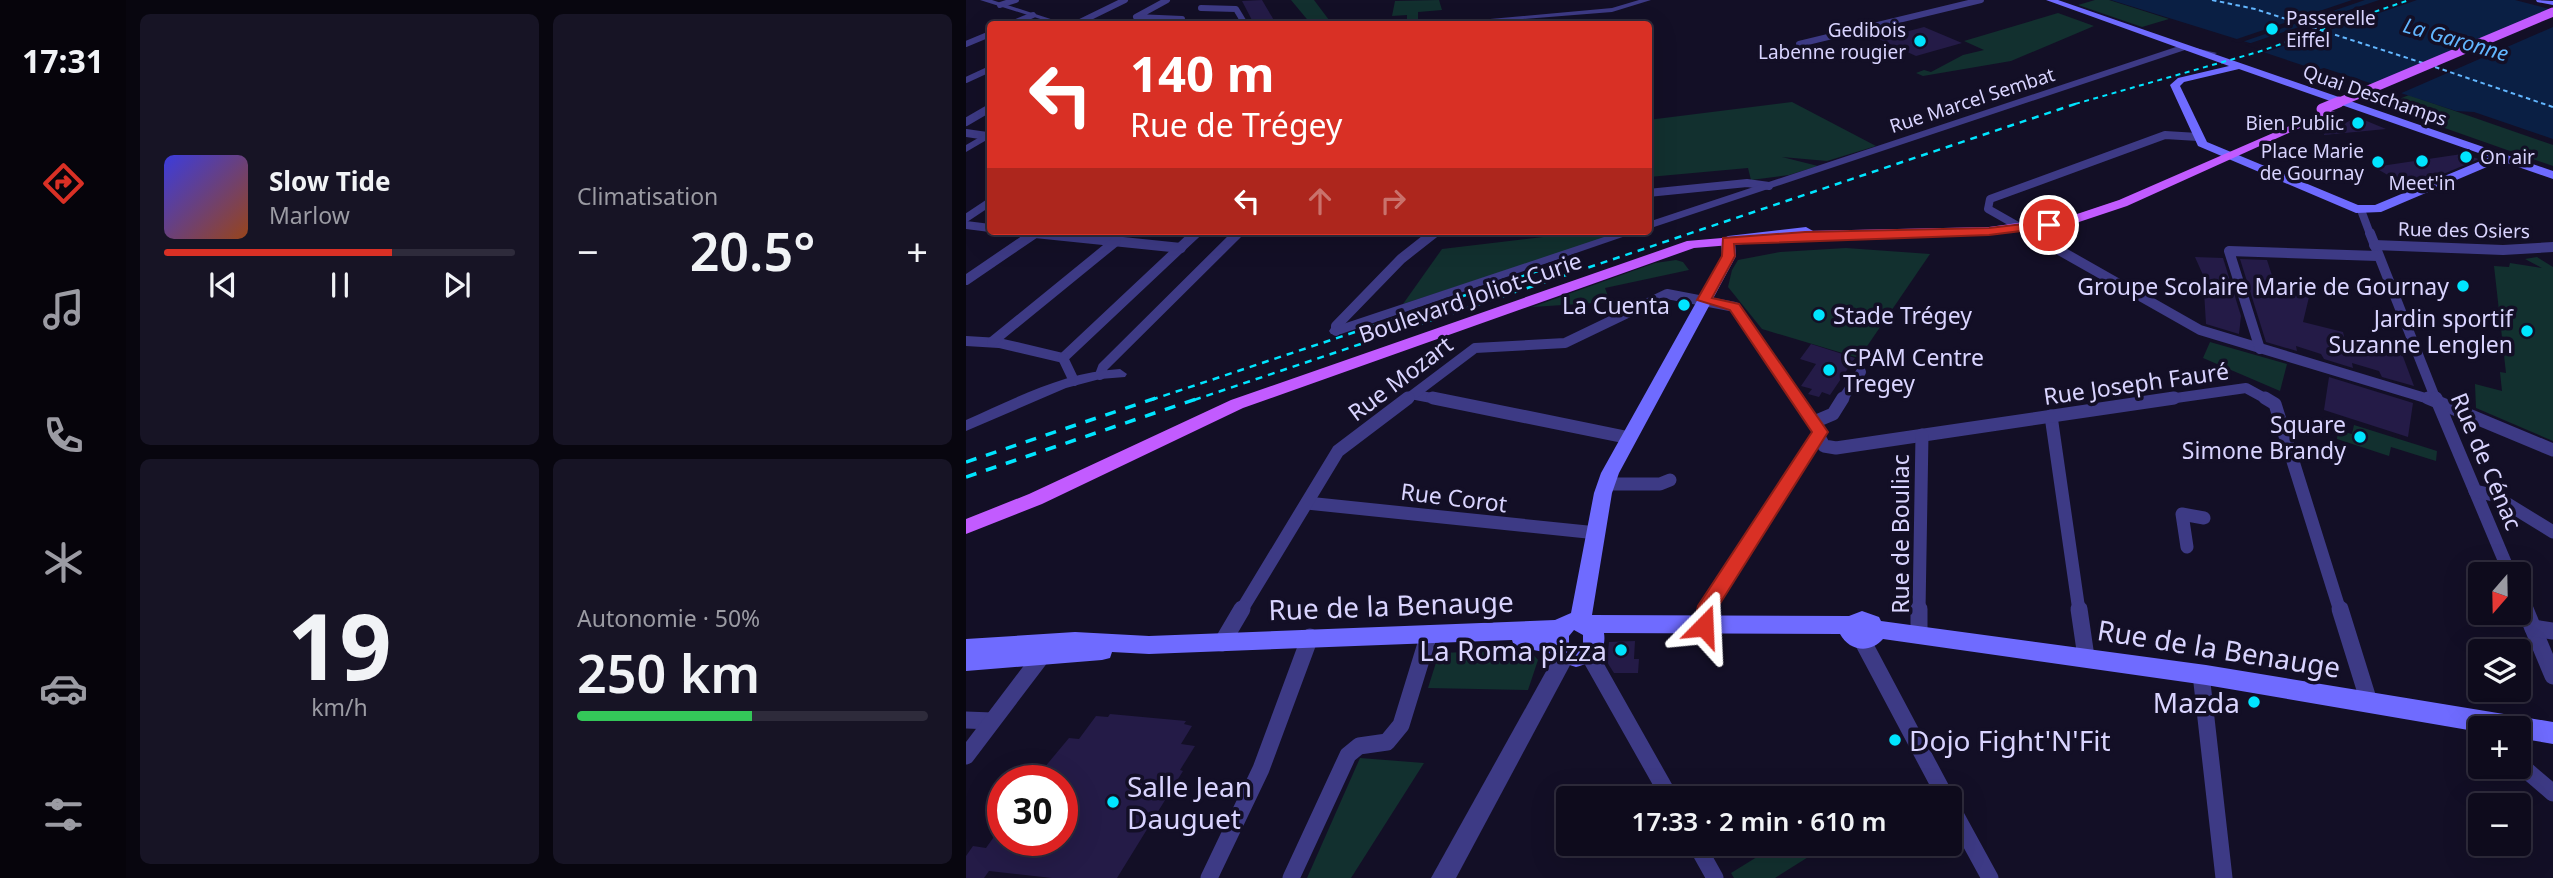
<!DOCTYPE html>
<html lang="fr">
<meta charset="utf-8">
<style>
:root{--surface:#0e0b1c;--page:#171425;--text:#f1f3f6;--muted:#9b9ba3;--line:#2e2b3b;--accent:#d93025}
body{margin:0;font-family:"Noto Sans",sans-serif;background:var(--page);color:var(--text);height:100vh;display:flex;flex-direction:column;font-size:26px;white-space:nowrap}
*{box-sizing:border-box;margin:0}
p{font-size:23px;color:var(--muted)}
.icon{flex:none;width:38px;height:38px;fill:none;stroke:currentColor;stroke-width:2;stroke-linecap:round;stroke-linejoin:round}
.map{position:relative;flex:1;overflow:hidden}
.drawer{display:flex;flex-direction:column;gap:14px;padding:14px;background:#08060f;width:840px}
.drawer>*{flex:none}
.banner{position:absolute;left:21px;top:21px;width:665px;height:214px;border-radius:7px;box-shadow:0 7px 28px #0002,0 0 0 2px var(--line);background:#d93025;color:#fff;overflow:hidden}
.needle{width:46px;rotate:200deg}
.fabs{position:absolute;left:1502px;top:562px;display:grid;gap:14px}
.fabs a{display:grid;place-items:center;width:63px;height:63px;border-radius:7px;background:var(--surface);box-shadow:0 7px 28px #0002,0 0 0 2px var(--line);font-size:35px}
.speed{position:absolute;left:21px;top:765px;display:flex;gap:14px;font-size:35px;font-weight:700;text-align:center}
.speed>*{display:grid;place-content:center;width:91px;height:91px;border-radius:50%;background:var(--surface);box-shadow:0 7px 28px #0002,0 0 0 2px var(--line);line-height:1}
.speed .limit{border:10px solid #d22;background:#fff;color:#111}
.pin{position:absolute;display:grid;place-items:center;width:60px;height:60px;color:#fff;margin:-30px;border:4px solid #fff;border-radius:50%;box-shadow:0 2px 7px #0007}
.me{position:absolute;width:77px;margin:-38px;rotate:21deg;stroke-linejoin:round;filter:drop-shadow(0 0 5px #0008)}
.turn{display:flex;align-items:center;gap:24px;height:147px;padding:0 28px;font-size:32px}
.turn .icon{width:91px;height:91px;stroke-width:2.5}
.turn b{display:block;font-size:49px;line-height:60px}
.lanes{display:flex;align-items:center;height:66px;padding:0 28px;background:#0003;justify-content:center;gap:35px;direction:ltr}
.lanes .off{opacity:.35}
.big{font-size:52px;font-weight:600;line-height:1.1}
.drawer .tile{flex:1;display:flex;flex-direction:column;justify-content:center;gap:10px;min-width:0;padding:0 24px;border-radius:10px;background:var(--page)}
.drawer .dial{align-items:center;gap:0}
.dial b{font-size:91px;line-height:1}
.song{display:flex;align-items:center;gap:21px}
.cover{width:84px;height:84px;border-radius:10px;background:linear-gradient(135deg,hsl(240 70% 55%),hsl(20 70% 35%))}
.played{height:7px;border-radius:4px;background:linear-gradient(90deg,var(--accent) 65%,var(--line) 65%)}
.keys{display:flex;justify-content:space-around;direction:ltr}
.heat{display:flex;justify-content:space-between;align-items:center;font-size:38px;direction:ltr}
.charge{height:10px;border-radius:5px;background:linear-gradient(90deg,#34c759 50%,var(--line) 0)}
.drawer .tiles{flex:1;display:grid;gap:14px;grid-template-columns:repeat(2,1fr)}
.trip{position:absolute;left:590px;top:786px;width:406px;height:70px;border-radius:7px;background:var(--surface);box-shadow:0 7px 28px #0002,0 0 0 2px var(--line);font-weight:600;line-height:70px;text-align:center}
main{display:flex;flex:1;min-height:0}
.menu{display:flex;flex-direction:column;width:126px;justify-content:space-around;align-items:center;background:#06040b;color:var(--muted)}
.menu .icon{width:49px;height:49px}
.menu .selected{color:var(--accent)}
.menu b{font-size:32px;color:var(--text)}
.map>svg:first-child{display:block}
</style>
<main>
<nav class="menu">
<b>17:31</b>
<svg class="icon selected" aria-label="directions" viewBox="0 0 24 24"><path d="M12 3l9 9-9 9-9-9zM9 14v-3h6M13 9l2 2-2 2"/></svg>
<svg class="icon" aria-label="music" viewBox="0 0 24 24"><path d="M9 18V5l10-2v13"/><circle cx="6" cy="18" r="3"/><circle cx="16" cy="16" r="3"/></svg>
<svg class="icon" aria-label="phone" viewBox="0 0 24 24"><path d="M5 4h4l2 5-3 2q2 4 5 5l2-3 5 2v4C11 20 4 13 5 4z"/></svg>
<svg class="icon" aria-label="climate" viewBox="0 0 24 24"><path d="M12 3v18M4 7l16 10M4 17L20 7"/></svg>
<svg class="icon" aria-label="car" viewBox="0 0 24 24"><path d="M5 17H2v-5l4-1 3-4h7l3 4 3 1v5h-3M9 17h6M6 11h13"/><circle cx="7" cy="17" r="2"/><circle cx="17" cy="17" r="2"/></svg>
<svg class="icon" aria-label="filters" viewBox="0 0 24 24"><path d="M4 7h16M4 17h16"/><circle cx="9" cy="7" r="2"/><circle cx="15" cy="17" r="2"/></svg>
</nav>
<section class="drawer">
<div class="tiles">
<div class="tile">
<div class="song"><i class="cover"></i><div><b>Slow Tide</b><p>Marlow</p></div></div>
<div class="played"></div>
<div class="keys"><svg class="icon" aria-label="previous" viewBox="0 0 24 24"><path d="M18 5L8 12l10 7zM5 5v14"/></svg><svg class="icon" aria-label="pause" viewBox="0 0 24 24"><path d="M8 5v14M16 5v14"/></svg><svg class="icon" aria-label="next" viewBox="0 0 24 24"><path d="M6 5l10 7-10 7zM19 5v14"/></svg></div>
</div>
<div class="tile"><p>Climatisation</p>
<div class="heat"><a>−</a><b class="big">20.5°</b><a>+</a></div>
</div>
<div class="tile dial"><b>19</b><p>km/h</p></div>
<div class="tile"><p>Autonomie · 50%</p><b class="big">250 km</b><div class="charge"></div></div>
</div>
</section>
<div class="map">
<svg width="1587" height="878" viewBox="0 0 1587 878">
<rect width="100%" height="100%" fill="#130f26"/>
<!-- green -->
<g fill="#12302f">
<polygon points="325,0 348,0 366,24 345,24"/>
<polygon points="473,0 476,10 452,12 452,24 441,24 441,15 426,16 429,1"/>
<polygon points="1129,0 1143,0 1203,19 1176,27 1112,5"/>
<polygon points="1092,13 1128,26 1045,61 957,76 950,73 958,70 965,72 997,55 1018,50 998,41"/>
<polygon points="1443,95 1587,145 1587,166 1416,106"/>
<polygon points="826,102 910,146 861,161 816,157 852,166 823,175 785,180 782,168 683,177 683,160 687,159 682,120"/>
<polygon points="628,231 662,231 437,304 476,249"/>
<polygon points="880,248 964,254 893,358 796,329 762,287 766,270 772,260 814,252"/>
<polygon points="1571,257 1587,267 1587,441 1510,408 1509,384 1536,391 1534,372 1540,373 1528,266 1543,267 1544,263 1576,268 1559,259"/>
<polygon points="710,260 717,262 723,270 639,288 644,302 566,307 689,263"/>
<polygon points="1244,342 1321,364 1314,391 1237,358"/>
<polygon points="1388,425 1471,451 1470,461 1425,447 1423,456 1371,439 1372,430 1386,434"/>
<polygon points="557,650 565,652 572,660 562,690 462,688 473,653"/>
<polygon points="394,758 458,763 385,878 341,878"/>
<polygon points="812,844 863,844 809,878 768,878 765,873"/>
</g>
<!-- water -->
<polygon fill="#0a1f44" points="1145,0 1549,0 1587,10 1587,139 1508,112 1490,111 1358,68 1351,70 1297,52 1303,49"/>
<!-- pier -->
<g fill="#130f26">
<polygon points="1386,0 1399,0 1273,43 1265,41"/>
<polygon points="1413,0 1451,0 1294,54 1295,50 1279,45"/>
<polygon points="1587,9 1587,27 1431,95 1403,86"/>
</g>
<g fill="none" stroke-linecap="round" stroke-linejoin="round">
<!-- ferry -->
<g stroke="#62b6ff" stroke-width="2" stroke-dasharray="4.5 3.5" stroke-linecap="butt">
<polyline points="1246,0 1289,9 1457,63"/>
<polyline points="1469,67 1587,107"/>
</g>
</g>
<!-- building -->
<g fill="#241b47">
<polygon points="296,0 309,22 288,24 276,1"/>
<polygon points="958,27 996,43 950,56 913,39"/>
<polygon points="1391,117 1420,129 1358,135 1358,134"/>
<polygon points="1496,154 1513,159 1444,188 1408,167"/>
<polygon points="1229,257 1257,258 1275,316 1273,334 1240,324 1237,275"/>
<polygon points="1274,259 1301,260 1312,294 1343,297 1337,322 1377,332 1379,340 1403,347 1400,338 1433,346 1448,386 1416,377 1413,371 1386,363 1387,368 1358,359 1355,354 1330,346 1331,351 1300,342"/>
<polygon points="845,344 889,358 864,395 856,392 853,397 842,394 846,389 835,386 850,364 834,359"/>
<polygon points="1363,377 1447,403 1442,437 1358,410"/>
<polygon points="669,641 668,659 673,659 672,673 648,673 641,662 643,642"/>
<polygon points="144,714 220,721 218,724 226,726 215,744 229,746 214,770 217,771 151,878 86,878 23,871 18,878 0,878 0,856 7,846 20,848 37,824 37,840 96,840 96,780 68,780 103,738 113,739 130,716 142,717"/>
</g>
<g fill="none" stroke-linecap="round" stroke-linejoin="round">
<!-- minor-far4 -->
<g stroke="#3d3a85" stroke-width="6">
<polyline points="201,0 170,17 216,19"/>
<polyline points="34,5 50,0"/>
<polyline points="235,8 270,9 279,24"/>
<polyline points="45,24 67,15"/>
<polyline points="110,24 159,0"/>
<polyline points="0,44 24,34"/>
<polyline points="833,44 1015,0"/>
<polyline points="0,80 24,69"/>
</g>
<!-- minor-far3 -->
<g stroke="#3d3a85" stroke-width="8">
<polyline points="0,122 24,108"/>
<polyline points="0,133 21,136"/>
<polyline points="682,193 781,183 803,186"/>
<polyline points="1395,210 1404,234"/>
<polyline points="0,218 24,202"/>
<polyline points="0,225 24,228"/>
<polyline points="54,231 85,234"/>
<polyline points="228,234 232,231"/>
<polyline points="271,234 274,231"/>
<polyline points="466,234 470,231"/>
<polyline points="1066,234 1022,209 1024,199 1199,135 1232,137"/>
</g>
<!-- minor-far2 -->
<g stroke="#3d3a85" stroke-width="10">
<polyline points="69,233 215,248"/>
<polyline points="1063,233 1234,330 1466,400"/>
<polyline points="1404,233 1470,400"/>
<polyline points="1408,245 1537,250 1587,247"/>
<polyline points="0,280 69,233"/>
<polyline points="370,331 370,326 435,259 468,233"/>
<polyline points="0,341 33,343 97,358"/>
<polyline points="26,342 150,241"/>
<polyline points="1294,349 1263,251 1412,256"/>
<polyline points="97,358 230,233"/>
<polyline points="97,358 108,381"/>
<polyline points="134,375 137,367 272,233"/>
<polyline points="450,395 476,400"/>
<polyline points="440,400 509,348 599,343 701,294 769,307 832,400"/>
<polyline points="876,400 895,372"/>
<polyline points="1196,400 1280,388 1302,400"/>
</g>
<!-- minor-far1 -->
<g stroke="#3d3a85" stroke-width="13">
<polyline points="467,398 664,438"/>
<polyline points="1299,398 1309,404 1374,611"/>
<polyline points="1462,398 1587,450"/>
<polyline points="1470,398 1544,574"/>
<polyline points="1085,416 1113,611"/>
<polyline points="848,422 867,414 877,398"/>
<polyline points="853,437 858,446 870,448 1208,398"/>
<polyline points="640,484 694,484 704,480"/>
<polyline points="1509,491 1527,495 1587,532"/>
<polyline points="341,503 631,533"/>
<polyline points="1221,547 1216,514 1238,518"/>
<polyline points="1552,593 1560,611"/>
<polyline points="275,611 372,451 442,398"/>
<polyline points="739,611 854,432 831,398"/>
<polyline points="953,611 956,435"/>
</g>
<!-- minor -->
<g stroke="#3d3a85" stroke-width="17">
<polyline points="1113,609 1120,657"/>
<polyline points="1374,609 1403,702"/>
<polyline points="1559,609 1587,676"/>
<polyline points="738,626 740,609"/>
<polyline points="1567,628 1587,631"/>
<polyline points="953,633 953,609"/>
<polyline points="896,640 980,798"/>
<polyline points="256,643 276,609"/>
<polyline points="621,651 704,798"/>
<polyline points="1235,674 1258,878"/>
<polyline points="0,720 26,721"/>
<polyline points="0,756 78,653"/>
<polyline points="1552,763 1587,793"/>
<polyline points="984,805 1024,878"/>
<polyline points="730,844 749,878"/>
<polyline points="243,878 295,769 344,637"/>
<polyline points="325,878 382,755 393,746 421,742 435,725 463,634"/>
</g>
<!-- tertiary -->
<g fill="#3d3a85" fill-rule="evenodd">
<polygon points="14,0 26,0 100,24 90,24"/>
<polygon points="673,0 685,0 646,12 495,24 469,24 646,8"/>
<polygon points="1216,45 1251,53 1247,55 1219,50 682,229 682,222"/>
<polygon points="24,131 24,138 0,152 0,145"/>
<polygon points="656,231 674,231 375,334 365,334 363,331 365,328"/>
<path d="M154,369L161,374L159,377L134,379L100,388L0,431V420C50,398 98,372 154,369Z"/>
<polygon points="600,645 607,648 610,654 490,878 465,878 593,648"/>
</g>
<!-- secondary -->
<g fill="#6f6bff" fill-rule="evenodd">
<path d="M1080,0H1092L1587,171V179L1535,161L1415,212L1390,213L1232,146L1204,85L1212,78L1263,66ZM1273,69L1524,157L1409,205H1392L1241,142L1214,86L1218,82Z"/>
<polygon points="1570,0 1587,1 1587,5 1571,2"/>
<path d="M840,227L847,231L845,234L769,243L770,256L653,473L646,493L626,615L883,616L896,611L913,617L915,621L1240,665L1587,722V744L1552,738V728H1514V732L1240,685L917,639C904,654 883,651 874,634L638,633C641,652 628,663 610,667L594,662L587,654L548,646L546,640L183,654L146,652L144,658L136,660L0,671V639L109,632L183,636L589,620L605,613L628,493L635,473L756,256L755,240L762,236ZM608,630L617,635V643L612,647L603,643V636Z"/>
</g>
<!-- primary -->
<polygon fill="#c25bff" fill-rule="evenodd" points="1360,110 1369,112 1161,206 1110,223 1023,235 839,239 728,248 277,408 76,504 0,534 0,519 63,494 265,400 721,241 839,231 1023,227 1108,215 1153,200"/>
<!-- rail-far2 -->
<polyline stroke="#00e5ff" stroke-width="2" stroke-dasharray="5 4.5" stroke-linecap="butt" points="1109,104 1292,52 1443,0"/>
<!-- rail-far1 -->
<g stroke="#00e5ff" stroke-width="2.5" stroke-dasharray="7 6" stroke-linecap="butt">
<polyline points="185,400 584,267"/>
<polyline points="228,400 1115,102"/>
</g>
<!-- rail -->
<g stroke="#00e5ff" stroke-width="3.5" stroke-dasharray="11 10" stroke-linecap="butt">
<polyline points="0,462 190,398"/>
<polyline points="0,477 233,398"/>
</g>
<!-- primary-bridge-far1 -->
<polyline stroke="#c25bff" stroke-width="9" points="1369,104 1587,12"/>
<!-- primary-bridge -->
<polyline stroke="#c25bff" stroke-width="11" points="1356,109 1373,102"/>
</g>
<!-- route -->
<polygon fill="#d93025" stroke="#8d1f18" stroke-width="2" points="1083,221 1087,222 1087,227 1023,235 768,244 769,256 746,298 773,304 862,432 748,613 745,631 731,631 728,626 732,606 846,432 764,310 731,300 756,256 757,238 839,232 1023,228"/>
<!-- markers -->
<g fill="#00e5ff" stroke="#130f26" stroke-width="2.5">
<circle cx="1306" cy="29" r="7"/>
<circle cx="954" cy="41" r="7"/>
<circle cx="1392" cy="123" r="7"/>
<circle cx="1500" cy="157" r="7"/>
<circle cx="1456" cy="161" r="7"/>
<circle cx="1412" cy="162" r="7"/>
<circle cx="1497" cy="286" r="7"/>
<circle cx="718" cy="305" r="7"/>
<circle cx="853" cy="315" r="7"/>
<circle cx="1561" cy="331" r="7"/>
<circle cx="863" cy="370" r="7"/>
<circle cx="1394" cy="437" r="7"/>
<circle cx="655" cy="650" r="7"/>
<circle cx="1288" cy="702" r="7"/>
<circle cx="929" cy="740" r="7"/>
<circle cx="147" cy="802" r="7"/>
</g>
<g text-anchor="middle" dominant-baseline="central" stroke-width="7" stroke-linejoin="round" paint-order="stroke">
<!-- far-poi labels -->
<g font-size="19" fill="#d9d4ff" stroke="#130f26" text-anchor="end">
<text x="1320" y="18" text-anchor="start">Passerelle<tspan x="1320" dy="22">Eiffel</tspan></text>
<text x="940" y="30">Gedibois<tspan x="940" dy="22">Labenne rougier</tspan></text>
<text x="1378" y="123">Bien Public</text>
<text x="1398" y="151">Place Marie<tspan x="1398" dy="22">de Gournay</tspan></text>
<text x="1514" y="157" text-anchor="start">On air</text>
<text x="1456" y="183" text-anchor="middle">Meet'in</text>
</g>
<!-- far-street labels -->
<g font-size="19" fill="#d9d4ff" stroke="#130f26">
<text transform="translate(1409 95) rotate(19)">Quai Deschamps</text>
<text transform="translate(1006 100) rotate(-18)">Rue Marcel Sembat</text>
<text transform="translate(1498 230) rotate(1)">Rue des Osiers</text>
</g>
<!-- far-water labels -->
<g font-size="21" font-style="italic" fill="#62b6ff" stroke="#130f26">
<text transform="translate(1490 39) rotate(16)">La Garonne</text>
</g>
<!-- poi labels -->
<g font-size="23" fill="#d9d4ff" stroke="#130f26" text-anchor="end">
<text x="1483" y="286">Groupe Scolaire Marie de Gournay</text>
<text x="704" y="305">La Cuenta</text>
<text x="867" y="315" text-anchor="start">Stade Trégey</text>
<text x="1547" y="318">Jardin sportif<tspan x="1547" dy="26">Suzanne Lenglen</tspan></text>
<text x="877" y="357" text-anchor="start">CPAM Centre<tspan x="877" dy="26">Tregey</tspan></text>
<text x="1380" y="424">Square<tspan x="1380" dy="26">Simone Brandy</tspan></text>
</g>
<!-- street labels -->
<g font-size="23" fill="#d9d4ff" stroke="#130f26">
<text transform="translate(504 297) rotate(-19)">Boulevard Joliot-Curie</text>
<text transform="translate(434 378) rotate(-37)">Rue Mozart</text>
<text transform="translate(1170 383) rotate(-8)">Rue Joseph Fauré</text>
<text transform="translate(1521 461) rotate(67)">Rue de Cénac</text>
<text transform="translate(488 497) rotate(7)">Rue Corot</text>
<text transform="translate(934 534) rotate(-90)">Rue de Bouliac</text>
</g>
<!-- near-street labels -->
<g font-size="28" fill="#d9d4ff" stroke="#130f26">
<text transform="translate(425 605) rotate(-2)">Rue de la Benauge</text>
<text transform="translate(1253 648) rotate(9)">Rue de la Benauge</text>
</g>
<!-- near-poi labels -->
<g font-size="28" fill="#d9d4ff" stroke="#130f26" text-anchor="end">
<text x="641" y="650">La Roma pizza</text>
<text x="1274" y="702">Mazda</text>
<text x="943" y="740" text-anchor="start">Dojo Fight'N'Fit</text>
<text x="161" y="786" text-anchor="start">Salle Jean<tspan x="161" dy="32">Dauguet</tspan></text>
</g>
</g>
</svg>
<div class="fabs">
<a><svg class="needle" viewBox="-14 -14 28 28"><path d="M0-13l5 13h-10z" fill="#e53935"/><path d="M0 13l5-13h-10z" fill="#9b9ba3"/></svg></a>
<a><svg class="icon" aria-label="layers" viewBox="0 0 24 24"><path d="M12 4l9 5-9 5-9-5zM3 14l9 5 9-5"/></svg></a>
<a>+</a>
<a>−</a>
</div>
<div class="speed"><div class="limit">30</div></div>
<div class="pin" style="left:1083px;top:225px;background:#d93025"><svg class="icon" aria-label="arrive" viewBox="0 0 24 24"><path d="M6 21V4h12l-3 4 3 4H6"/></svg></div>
<svg class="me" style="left:738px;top:626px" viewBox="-20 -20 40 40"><path d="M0-17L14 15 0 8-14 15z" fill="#d93025" stroke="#fff" stroke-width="4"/></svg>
<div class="trip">17:33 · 2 min · 610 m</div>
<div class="banner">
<div class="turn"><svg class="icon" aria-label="left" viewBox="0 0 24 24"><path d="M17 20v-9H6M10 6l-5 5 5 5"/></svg><div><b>140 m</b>Rue de Trégey</div></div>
<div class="lanes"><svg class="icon" aria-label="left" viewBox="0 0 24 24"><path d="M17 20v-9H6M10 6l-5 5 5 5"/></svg><svg class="icon off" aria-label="ahead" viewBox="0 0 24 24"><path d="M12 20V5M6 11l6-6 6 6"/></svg><svg class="icon off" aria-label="right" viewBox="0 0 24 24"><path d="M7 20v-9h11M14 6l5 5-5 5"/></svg></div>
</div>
</div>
</main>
